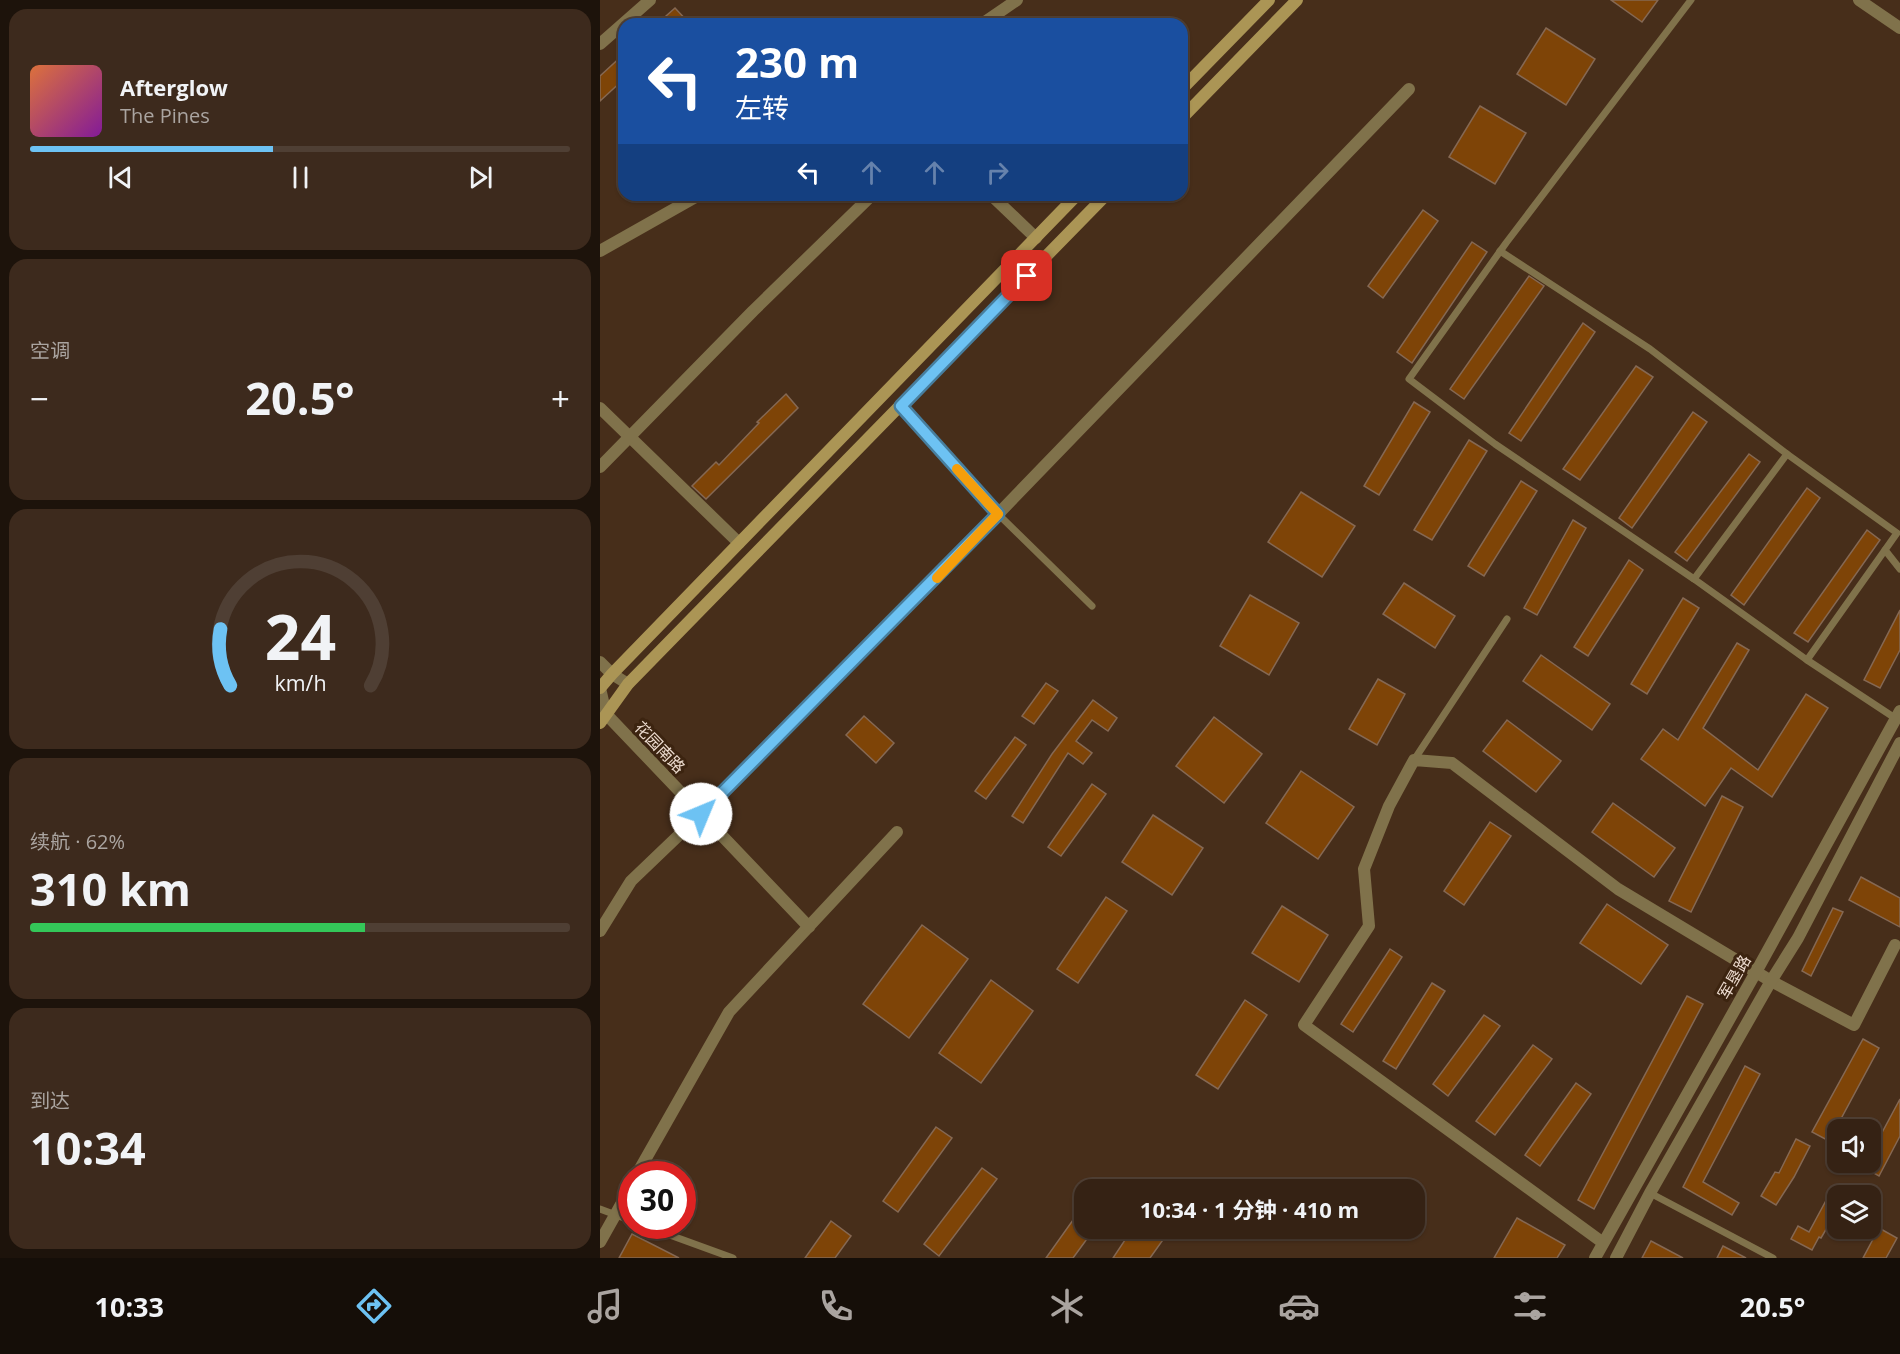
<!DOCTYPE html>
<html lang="zh">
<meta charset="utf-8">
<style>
:root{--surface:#352214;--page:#3d2a1d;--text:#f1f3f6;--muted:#aaa4a0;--line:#4f3f34;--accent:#6dc2f3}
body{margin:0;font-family:"Open Sans","Noto Sans SC",sans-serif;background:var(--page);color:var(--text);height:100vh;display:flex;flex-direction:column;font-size:22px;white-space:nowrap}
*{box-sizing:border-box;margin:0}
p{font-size:20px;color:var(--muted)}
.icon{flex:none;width:33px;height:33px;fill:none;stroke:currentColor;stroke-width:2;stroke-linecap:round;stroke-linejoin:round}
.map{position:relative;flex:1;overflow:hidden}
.panel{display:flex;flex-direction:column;gap:9px;padding:9px;background:#1d130b;width:600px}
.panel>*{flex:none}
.guide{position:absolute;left:18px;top:18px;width:570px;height:183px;border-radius:18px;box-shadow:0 2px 4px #0004,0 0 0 2px var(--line);background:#1a4fa0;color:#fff;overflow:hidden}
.buttons{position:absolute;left:1227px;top:1119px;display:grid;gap:12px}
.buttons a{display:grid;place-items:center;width:54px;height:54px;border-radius:12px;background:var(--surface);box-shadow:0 2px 4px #0004,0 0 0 2px var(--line);font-size:30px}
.speed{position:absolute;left:18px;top:1161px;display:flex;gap:12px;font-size:30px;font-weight:700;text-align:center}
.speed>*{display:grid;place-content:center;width:78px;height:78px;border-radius:50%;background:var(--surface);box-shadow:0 2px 4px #0004,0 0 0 2px var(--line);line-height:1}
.speed .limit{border:9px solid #d22;background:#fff;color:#111}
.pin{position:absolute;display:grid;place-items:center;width:51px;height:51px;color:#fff;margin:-26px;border-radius:12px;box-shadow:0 3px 9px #0006}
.me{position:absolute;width:66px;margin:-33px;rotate:45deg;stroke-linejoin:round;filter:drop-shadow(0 0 4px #0008)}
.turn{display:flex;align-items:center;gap:21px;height:126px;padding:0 18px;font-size:27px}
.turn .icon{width:78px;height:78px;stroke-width:2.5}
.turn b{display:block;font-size:42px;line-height:51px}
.lanes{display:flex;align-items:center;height:57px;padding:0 18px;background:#0003;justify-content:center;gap:30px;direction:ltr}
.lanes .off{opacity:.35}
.big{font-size:45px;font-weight:700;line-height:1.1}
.panel .card{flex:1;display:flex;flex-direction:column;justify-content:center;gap:9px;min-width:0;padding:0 21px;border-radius:18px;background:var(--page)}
.panel .dial{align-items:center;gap:0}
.dial svg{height:156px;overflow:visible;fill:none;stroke:var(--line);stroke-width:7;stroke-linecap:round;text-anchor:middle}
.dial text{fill:var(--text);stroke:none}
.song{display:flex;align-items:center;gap:18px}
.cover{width:72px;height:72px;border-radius:9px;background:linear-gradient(135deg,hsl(20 70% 55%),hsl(290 70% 35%))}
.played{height:6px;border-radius:3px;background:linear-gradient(90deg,var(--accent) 45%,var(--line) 45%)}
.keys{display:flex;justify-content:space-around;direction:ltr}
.heat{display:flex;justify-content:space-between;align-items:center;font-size:33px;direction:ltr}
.charge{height:9px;border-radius:4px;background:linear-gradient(90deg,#34c759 62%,var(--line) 0)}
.trip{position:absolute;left:474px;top:1179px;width:351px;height:60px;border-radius:18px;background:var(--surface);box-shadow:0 2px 4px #0004,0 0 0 2px var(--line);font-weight:700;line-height:60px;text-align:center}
.tab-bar{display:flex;height:96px;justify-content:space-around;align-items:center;background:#150e08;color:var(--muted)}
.tab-bar .icon{width:42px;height:42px}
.tab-bar .selected{color:var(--accent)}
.tab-bar b{font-size:27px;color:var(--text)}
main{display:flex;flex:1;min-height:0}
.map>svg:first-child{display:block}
</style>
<main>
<section class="panel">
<div class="card">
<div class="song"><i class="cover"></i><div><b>Afterglow</b><p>The Pines</p></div></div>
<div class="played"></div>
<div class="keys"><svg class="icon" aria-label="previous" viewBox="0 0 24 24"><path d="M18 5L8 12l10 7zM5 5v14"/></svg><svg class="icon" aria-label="pause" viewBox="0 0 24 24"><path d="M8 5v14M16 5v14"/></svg><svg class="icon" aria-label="next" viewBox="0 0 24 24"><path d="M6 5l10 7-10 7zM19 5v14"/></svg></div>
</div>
<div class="card"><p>空调</p>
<div class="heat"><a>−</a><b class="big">20.5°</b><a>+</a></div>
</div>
<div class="card dial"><svg viewBox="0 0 100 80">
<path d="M14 69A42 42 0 1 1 86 69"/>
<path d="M14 69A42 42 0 0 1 9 40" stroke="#6dc2f3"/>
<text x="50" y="56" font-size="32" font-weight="700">24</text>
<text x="50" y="72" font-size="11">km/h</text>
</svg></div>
<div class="card"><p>续航 · 62%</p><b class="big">310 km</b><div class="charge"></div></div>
<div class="card"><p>到达</p><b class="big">10:34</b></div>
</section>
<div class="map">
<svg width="1300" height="1258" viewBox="0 0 1300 1258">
<rect width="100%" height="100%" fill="#472e1a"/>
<!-- building -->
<g fill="#7e4407" stroke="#856853" stroke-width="1.5">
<polygon points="1011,0 1058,0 1042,22"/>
<polygon points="75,8 90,24 57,24"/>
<polygon points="946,28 995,59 966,105 917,74"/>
<polygon points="24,54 24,79 0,101 0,76"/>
<polygon points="880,106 926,133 895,184 849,157"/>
<polygon points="823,210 838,221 783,298 768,286"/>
<polygon points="872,242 887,252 812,363 797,352"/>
<polygon points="929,276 944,286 864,399 850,389"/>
<polygon points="983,323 995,332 921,441 909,433"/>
<polygon points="1036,366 1053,377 980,480 963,469"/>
<polygon points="186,394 198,408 106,499 92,486 116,462 119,465 159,423 157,422"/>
<polygon points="814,402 830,412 779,495 764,486"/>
<polygon points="1093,412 1107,422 1032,528 1019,518"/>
<polygon points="869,440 887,451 832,540 814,530"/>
<polygon points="1149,454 1160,462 1087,561 1075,552"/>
<polygon points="921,481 937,491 884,576 868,566"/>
<polygon points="1207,488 1220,498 1144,605 1131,595"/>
<polygon points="701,492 755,526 722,577 668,542"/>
<polygon points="973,520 986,528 937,615 924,608"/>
<polygon points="1267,530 1280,540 1208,642 1194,633"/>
<polygon points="1029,560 1043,570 988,656 974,647"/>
<polygon points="804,583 855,616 835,648 783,614"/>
<polygon points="650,595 699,623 669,675 620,646"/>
<polygon points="1083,598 1099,608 1047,694 1031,684"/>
<polygon points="1300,610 1300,650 1280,688 1264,680"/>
<polygon points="1137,643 1149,650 1103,728 1158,770 1206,694 1228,708 1172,797 1131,768 1105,806 1041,759 1063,729 1078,740"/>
<polygon points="941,655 1010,704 992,730 923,681"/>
<polygon points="778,679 805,694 777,745 749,729"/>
<polygon points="446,683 458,691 434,724 422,716"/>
<polygon points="493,700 517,718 508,731 492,720 476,741 492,753 483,764 468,753 423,823 412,816 452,754"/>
<polygon points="264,716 294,743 276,763 246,735"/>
<polygon points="614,717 662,754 624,803 576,766"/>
<polygon points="907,720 961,761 936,792 883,751"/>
<polygon points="415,737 426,745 386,799 375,791"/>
<polygon points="701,771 754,807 718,859 666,823"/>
<polygon points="492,784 506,794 461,856 448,847"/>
<polygon points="1122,796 1143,807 1091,912 1069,901"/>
<polygon points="1013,803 1075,848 1054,877 992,832"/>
<polygon points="553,815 603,848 572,895 522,862"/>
<polygon points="890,822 911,836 864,905 844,891"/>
<polygon points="1261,877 1300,898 1300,927 1249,900"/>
<polygon points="506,897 527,911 478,983 457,969"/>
<polygon points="1007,904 1068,945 1041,984 980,943"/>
<polygon points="682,906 728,935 699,982 652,953"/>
<polygon points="1233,908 1243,912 1211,976 1202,971"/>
<polygon points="322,925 368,959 309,1038 263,1004"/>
<polygon points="790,949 802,957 753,1032 741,1024"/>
<polygon points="391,980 433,1011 381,1083 339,1053"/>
<polygon points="832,983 845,991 796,1069 783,1061"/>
<polygon points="1087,996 1103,1004 994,1209 978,1200"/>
<polygon points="645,1000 667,1015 618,1089 596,1075"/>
<polygon points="884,1015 900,1026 848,1096 833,1084"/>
<polygon points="1263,1039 1279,1048 1229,1141 1212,1132"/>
<polygon points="933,1045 952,1059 895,1135 876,1121"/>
<polygon points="1145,1066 1160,1074 1103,1182 1139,1203 1132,1215 1083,1187"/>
<polygon points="976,1083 991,1094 940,1166 925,1155"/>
<polygon points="1300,1099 1300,1136 1279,1176 1254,1162 1270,1162 1270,1155"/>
<polygon points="336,1127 352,1138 298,1212 283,1201"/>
<polygon points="1196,1139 1210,1146 1194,1177 1176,1205 1161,1196 1175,1172 1179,1173"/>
<polygon points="382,1168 397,1179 339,1256 324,1244"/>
<polygon points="1229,1195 1238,1200 1238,1209 1221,1238 1219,1237 1212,1250 1191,1239 1198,1226 1209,1232"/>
<polygon points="478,1213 484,1217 484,1228 495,1228 473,1258 446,1258"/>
<polygon points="917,1218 965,1245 957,1258 894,1258"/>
<polygon points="231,1221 251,1236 235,1258 205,1258"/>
<polygon points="533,1228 553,1228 565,1237 550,1258 513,1258"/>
<polygon points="1279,1228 1297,1238 1286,1258 1263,1258"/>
<polygon points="32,1234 79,1258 19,1258"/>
<polygon points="1051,1241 1083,1258 1042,1258"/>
<polygon points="1123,1246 1146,1258 1117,1258"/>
</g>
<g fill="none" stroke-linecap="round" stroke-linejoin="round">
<!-- service -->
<g stroke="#80724b" stroke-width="7">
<polyline points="1091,0 906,243 809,379 895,444 1094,579 1207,660 1298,720"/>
<polyline points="900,251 1050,349 1187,454 1297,533 1285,550 1300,569"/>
<polyline points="301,406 398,514 492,606"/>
<polyline points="1094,579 1187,454"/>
<polyline points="1207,660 1285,550"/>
<polyline points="814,760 907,619"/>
<polyline points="1050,1193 1173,1258"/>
<polyline points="0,1209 32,1221"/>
<polyline points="45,1226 133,1258"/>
</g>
<!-- minor -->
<g stroke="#80724b" stroke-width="12">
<polyline points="1259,0 1300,28"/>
<polyline points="382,24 417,0"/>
<polyline points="0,44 50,0"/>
<polyline points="391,195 436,238"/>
<polyline points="0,251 99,195"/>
<polyline points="0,408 139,543"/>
<polyline points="0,467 153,311 272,195"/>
<polyline points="0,931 31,881 101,814 343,571 809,89"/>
<polyline points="37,1174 129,1012 297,832"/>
<polyline points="0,1242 32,1185"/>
<polyline points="1002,1242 704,1025 769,926 764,869 789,806 814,760 852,763 1018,889 1171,981 1254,1025 1295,945"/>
</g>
<!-- tertiary -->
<g stroke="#80724b" stroke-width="12">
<polyline points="0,662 12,674 28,684"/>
<polyline points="0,688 6,714 209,927"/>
<polyline points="995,1258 1156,972 1300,711"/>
<polyline points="1016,1258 1050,1193 1171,981 1198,938 1300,743"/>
</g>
<!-- secondary -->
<g stroke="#ab9555" stroke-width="12">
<polyline points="582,89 669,0"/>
<polyline points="582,118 697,0"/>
<polyline points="0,688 12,674 477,195"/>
<polyline points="0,723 28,684 506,195"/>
</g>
</g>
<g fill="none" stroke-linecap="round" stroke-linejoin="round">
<defs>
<polyline id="route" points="101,814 398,514 301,406 427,276"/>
</defs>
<!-- route casing -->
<use href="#route" stroke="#477e9e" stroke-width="15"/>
<!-- route -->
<use href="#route" stroke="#6dc2f3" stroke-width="10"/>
<!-- slow -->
<polyline stroke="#f59e0b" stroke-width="10" points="337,578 398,514 357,469"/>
</g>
<g text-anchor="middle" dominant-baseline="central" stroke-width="6" stroke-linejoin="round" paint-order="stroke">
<!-- street labels -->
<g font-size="16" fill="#eddcd0" stroke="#3c2410">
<text transform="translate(60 747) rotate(46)">花园南路</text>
<text transform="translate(1134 977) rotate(-60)">军垦路</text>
</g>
</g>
</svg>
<div class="buttons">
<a><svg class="icon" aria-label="sound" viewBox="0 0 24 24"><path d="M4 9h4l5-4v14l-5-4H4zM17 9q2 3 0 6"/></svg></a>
<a><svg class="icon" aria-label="layers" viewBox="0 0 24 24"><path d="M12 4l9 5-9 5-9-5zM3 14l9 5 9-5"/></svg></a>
</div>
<div class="speed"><div class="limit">30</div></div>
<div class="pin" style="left:427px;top:276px;background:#d93025"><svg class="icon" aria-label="arrive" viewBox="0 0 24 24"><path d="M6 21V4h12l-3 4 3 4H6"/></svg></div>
<svg class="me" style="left:101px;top:814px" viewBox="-20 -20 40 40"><circle r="19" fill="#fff"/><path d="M0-13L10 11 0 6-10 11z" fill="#6dc2f3"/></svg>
<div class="trip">10:34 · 1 分钟 · 410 m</div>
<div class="guide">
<div class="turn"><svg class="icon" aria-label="left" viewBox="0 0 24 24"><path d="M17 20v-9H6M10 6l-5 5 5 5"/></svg><div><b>230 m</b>左转</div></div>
<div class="lanes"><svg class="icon" aria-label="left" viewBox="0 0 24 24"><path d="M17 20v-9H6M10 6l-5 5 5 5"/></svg><svg class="icon off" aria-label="ahead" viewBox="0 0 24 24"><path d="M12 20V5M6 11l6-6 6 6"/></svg><svg class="icon off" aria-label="ahead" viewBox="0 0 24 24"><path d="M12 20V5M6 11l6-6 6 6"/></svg><svg class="icon off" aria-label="right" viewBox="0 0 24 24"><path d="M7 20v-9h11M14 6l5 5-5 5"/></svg></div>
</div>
</div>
</main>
<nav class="tab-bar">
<b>10:33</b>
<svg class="icon selected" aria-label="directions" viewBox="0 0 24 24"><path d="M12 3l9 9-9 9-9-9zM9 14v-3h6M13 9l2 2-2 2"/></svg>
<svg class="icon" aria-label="music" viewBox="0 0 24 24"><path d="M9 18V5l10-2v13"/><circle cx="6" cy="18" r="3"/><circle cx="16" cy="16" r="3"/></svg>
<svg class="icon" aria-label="phone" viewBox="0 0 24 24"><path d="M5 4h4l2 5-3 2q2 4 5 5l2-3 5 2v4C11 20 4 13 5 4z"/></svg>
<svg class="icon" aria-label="climate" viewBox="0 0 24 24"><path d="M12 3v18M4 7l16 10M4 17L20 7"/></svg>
<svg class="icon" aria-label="car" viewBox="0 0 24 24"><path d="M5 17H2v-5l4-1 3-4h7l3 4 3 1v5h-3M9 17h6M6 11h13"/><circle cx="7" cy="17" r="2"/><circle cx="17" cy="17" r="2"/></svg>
<svg class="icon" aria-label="filters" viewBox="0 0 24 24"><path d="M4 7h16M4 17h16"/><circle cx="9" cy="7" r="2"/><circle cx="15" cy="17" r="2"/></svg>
<b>20.5°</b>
</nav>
